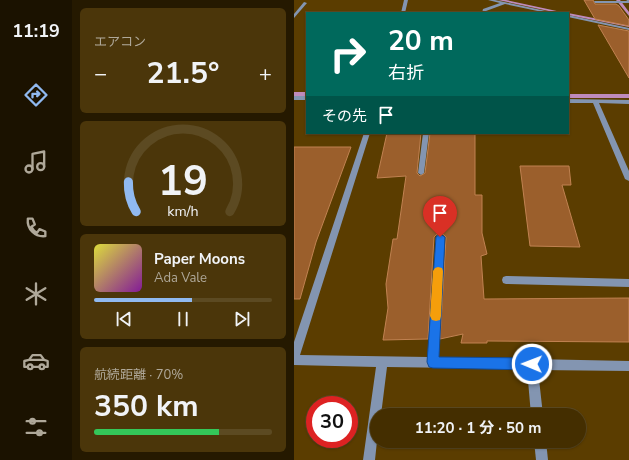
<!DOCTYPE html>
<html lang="ja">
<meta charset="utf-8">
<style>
:root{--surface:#442e00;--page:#4b360a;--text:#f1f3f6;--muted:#afa899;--line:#5c4a22;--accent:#90b9f0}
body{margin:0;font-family:"Nunito Sans","Noto Sans JP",sans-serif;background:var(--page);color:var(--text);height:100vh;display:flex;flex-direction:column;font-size:15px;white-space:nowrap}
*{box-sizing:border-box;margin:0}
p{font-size:13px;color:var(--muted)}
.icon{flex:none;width:22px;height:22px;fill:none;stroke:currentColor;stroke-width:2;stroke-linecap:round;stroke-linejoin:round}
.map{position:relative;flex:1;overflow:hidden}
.panel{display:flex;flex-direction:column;gap:8px;padding:8px;background:#251900;width:222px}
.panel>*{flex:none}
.guide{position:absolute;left:12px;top:12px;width:263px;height:122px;border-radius:0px;box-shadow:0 1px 3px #0004,0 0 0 1px var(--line);background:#00695c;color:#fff;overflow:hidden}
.speed{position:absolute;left:12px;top:396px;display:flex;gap:8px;font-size:20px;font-weight:700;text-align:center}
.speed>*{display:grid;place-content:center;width:52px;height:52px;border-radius:50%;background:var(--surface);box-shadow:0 1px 3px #0004,0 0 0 1px var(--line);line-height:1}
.speed .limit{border:6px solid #d22;background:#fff;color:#111}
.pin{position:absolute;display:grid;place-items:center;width:34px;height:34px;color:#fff;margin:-41px -17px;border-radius:50% 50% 50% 0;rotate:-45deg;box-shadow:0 0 4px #0007}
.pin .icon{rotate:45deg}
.me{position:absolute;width:44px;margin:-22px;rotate:271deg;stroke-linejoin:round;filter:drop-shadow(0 0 3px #0008)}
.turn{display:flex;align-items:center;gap:14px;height:84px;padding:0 16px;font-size:18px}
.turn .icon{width:52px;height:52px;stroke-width:2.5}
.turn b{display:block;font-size:28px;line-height:34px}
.then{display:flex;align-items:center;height:38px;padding:0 16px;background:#0003;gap:8px;font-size:15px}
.big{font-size:30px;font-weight:700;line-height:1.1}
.panel .widget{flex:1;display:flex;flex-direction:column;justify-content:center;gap:6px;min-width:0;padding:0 14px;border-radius:6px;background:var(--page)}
.panel .dial{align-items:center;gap:0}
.dial svg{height:104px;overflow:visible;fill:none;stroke:var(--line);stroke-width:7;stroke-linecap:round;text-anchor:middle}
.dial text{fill:var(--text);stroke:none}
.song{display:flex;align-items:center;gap:12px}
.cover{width:48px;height:48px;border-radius:6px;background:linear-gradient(135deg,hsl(60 70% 55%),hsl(290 70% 35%))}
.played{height:4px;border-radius:2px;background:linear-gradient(90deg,var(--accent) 55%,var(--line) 55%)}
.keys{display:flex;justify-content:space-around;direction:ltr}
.heat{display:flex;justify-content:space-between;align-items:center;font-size:22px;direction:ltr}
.charge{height:6px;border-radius:3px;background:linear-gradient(90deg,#34c759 70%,var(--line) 0)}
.trip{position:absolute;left:76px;top:408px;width:216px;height:40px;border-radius:20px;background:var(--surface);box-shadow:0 1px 3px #0004,0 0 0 1px var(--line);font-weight:700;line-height:40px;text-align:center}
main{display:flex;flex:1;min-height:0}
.tabs{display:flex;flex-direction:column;width:72px;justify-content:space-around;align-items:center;background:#1b1200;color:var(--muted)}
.tabs .icon{width:28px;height:28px}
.tabs .active{color:var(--accent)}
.tabs b{font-size:18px;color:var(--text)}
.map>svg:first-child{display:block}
</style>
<main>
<nav class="tabs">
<b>11:19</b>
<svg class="icon active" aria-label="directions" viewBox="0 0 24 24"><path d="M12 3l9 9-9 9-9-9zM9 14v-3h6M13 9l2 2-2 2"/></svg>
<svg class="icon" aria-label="music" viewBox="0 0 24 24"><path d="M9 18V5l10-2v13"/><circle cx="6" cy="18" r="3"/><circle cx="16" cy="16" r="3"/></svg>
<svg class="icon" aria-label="phone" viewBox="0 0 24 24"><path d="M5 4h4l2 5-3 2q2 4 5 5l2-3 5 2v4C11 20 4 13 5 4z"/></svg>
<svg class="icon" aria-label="climate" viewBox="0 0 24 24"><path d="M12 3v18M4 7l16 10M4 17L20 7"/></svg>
<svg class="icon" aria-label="car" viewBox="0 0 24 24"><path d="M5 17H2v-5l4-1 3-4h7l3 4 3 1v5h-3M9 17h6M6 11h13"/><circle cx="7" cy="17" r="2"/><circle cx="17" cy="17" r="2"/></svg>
<svg class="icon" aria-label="filters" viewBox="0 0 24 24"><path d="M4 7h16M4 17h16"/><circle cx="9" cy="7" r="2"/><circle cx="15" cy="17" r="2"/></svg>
</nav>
<section class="panel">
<div class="widget"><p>エアコン</p>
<div class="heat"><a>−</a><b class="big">21.5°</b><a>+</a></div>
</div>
<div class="widget dial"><svg viewBox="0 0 100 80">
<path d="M14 69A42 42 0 1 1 86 69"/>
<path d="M14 69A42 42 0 0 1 8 46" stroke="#90b9f0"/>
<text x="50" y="56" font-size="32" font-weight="700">19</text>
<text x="50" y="72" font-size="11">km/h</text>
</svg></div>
<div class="widget">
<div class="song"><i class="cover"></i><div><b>Paper Moons</b><p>Ada Vale</p></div></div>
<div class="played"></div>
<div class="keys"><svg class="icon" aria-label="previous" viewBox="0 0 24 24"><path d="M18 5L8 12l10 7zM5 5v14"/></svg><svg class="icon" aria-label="pause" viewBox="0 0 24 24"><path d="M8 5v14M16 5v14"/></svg><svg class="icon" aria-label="next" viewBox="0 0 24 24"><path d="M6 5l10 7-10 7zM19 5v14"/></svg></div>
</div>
<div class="widget"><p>航続距離 · 70%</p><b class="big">350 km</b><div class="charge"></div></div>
</section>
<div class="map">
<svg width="335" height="460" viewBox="0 0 335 460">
<rect width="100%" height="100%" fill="#5b3d00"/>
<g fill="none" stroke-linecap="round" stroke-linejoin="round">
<!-- stream -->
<g fill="#bf8bbc" fill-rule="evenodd">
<polygon points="204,0 212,0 272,13 264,13"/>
<polygon points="322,0 326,0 335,12 335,16"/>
<polygon points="273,13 274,13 335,25 335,27 274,15"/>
<rect x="0" y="92" width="13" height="4"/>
<rect x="274" y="94" width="61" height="4"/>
</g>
</g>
<!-- building -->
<g fill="#9b5f2c" stroke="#c18251">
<polygon points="290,0 299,0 301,4 322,4 325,6 335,20 335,26 301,19"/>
<polygon points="304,25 335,31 335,78"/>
<polygon points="93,133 127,133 123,173 126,176 131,173 136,133 181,133 181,195 188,195 188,233 193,254 187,256 190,299 335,298 335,342 193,341 193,343 167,343 169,334 146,339 152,237 149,234 143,234 140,237 134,339 89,340 94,308 92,284 99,239 103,239 112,176 83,178"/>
<polygon points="0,147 57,147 22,242 6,299 0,299"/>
<polygon points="226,166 275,166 277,185 268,185 286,247 236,246"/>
</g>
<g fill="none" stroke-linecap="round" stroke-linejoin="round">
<!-- service -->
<polygon fill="#8395b1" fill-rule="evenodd" points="300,1 335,1 335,3 301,3"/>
<!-- minor -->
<g fill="#8395b1" fill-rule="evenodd">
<polygon points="110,0 114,0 111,13 107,13"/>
<polygon points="194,0 201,0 261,13 253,13 211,4 192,11 192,13 188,13 189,9 206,3"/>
<polygon points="10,2 13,3 0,18 0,14"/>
<polygon points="274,15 335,28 335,30 274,17"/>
<rect x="0" y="96" width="13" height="4"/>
<polygon points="274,99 335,100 335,104 305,103 335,171 335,181 331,179 299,103 274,103"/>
<polygon points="70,133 76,133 6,355 134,357 142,237 143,235 149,235 150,237 144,357 335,361 335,371 244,370 249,415 237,415 233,369 93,367 87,415 83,415 83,441 81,460 69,460 82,367 0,365 0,342"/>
<polygon points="129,133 135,133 130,173 127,175 124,173"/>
<polygon points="212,276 335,279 335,287 212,284 209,283 208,280 209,277"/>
<polygon points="240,441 252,441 254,460 242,460"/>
</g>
<!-- tertiary -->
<polygon fill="#8395b1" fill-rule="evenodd" points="332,0 335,0 335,2"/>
</g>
<!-- route -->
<polygon fill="#1a73e8" stroke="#114b97" points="146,234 151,237 145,357 238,358 242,360 244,364 242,368 238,370 139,368 135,367 133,362 142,237"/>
<!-- slow -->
<polygon fill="#f59e0b" points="144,267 148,268 149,271 147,316 146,320 142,321 138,320 136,316 139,271 141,268"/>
</svg>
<div class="speed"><div class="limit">30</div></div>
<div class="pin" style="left:146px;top:237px;background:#d93025"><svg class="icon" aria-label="arrive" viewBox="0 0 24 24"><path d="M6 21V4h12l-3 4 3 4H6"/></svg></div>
<svg class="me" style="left:238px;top:364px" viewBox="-20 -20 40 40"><circle r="17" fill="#1a73e8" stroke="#fff" stroke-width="3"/><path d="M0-11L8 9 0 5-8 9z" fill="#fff"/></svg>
<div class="trip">11:20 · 1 分 · 50 m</div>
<div class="guide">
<div class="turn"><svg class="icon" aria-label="right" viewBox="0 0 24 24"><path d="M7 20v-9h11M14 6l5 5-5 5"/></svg><div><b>20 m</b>右折</div></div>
<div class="then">その先<svg class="icon" aria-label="arrive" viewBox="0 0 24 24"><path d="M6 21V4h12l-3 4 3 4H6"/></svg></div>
</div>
</div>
</main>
